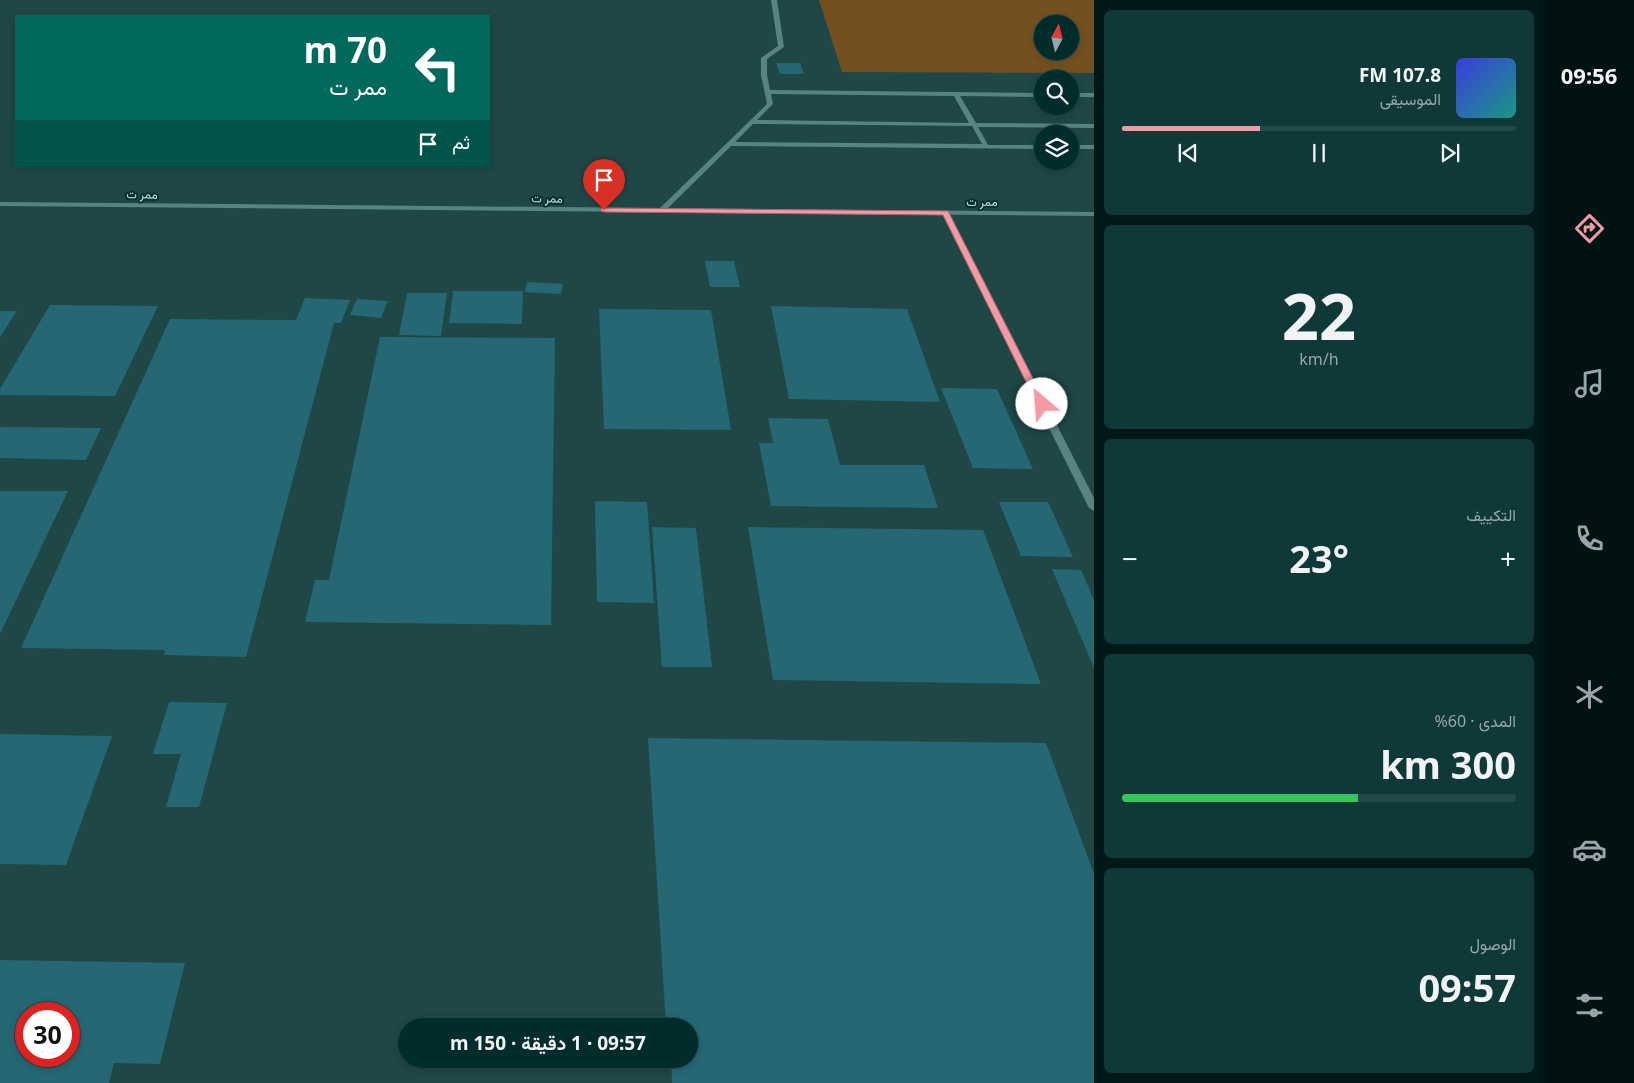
<!DOCTYPE html>
<html lang="ar">
<meta charset="utf-8">
<style>
:root{--surface:#012c2c;--page:#0f3838;--text:#f1f3f6;--muted:#96a7a9;--line:#234848;--accent:#f49aa4}
body{margin:0;font-family:"Noto Sans",Vazirmatn,sans-serif;background:var(--page);color:var(--text);direction:rtl;height:100vh;display:flex;flex-direction:column;font-size:19px;white-space:nowrap}
*{box-sizing:border-box;margin:0}
p{font-size:16px;color:var(--muted)}
.icon{flex:none;width:28px;height:28px;fill:none;stroke:currentColor;stroke-width:2;stroke-linecap:round;stroke-linejoin:round}
.map{position:relative;flex:1;overflow:hidden;direction:ltr}
.panel{display:flex;flex-direction:column;gap:10px;padding:10px;background:#011818;width:450px}
.panel>*{flex:none}
.guide{position:absolute;left:15px;top:15px;width:475px;height:152px;border-radius:0px;box-shadow:0 2px 8px #0003,0 0 0 1px var(--line);direction:rtl;background:#00695c;color:#fff;overflow:hidden}
.needle{width:32px;rotate:7deg}
.fabs{position:absolute;left:1034px;top:15px;display:grid;gap:10px}
.fabs a{display:grid;place-items:center;width:45px;height:45px;border-radius:50%;background:var(--surface);box-shadow:0 2px 8px #0003,0 0 0 1px var(--line);font-size:25px}
.speed{position:absolute;left:15px;top:1002px;display:flex;gap:10px;font-size:25px;font-weight:700;text-align:center}
.speed>*{display:grid;place-content:center;width:65px;height:65px;border-radius:50%;background:var(--surface);box-shadow:0 2px 8px #0003,0 0 0 1px var(--line);line-height:1}
.speed .limit{border:8px solid #d22;background:#fff;color:#111}
.pin{position:absolute;display:grid;place-items:center;width:42px;height:42px;color:#fff;margin:-51px -21px;border-radius:50% 50% 50% 0;rotate:-45deg;box-shadow:0 0 5px #0007}
.pin .icon{rotate:45deg}
.me{position:absolute;width:55px;margin:-28px;rotate:333deg;stroke-linejoin:round;filter:drop-shadow(0 0 4px #0008)}
.turn{display:flex;align-items:center;gap:18px;height:105px;padding:0 20px;font-size:22px}
.turn .icon{width:65px;height:65px;stroke-width:2.5}
.turn b{display:block;font-size:35px;line-height:42px}
.then{display:flex;align-items:center;height:48px;padding:0 20px;background:#0003;gap:10px;font-size:19px}
.big{font-size:38px;font-weight:700;line-height:1.1}
.panel .card{flex:1;display:flex;flex-direction:column;justify-content:center;gap:8px;min-width:0;padding:0 18px;border-radius:8px;background:var(--page)}
.panel .dial{align-items:center;gap:0}
.dial b{font-size:65px;line-height:1}
.song{display:flex;align-items:center;gap:15px}
.cover{width:60px;height:60px;border-radius:8px;background:linear-gradient(135deg,hsl(240 70% 55%),hsl(170 70% 35%))}
.played{height:5px;border-radius:2px;background:linear-gradient(90deg,var(--accent) 35%,var(--line) 35%)}
.keys{display:flex;justify-content:space-around;direction:ltr}
.heat{display:flex;justify-content:space-between;align-items:center;font-size:28px;direction:ltr}
.charge{height:8px;border-radius:4px;background:linear-gradient(90deg,#34c759 60%,var(--line) 0)}
.trip{position:absolute;left:398px;top:1018px;width:300px;height:50px;border-radius:25px;background:var(--surface);box-shadow:0 2px 8px #0003,0 0 0 1px var(--line);font-weight:700;line-height:50px;text-align:center;direction:rtl}
main{display:flex;flex:1;min-height:0}
.tab-bar{display:flex;flex-direction:column;width:90px;justify-content:space-around;align-items:center;background:#001212;color:var(--muted)}
.tab-bar .icon{width:35px;height:35px}
.tab-bar .selected{color:var(--accent)}
.tab-bar b{font-size:22px;color:var(--text)}
.map>svg:first-child{display:block}
</style>
<main>
<nav class="tab-bar">
<b>09:56</b>
<svg class="icon selected" aria-label="directions" viewBox="0 0 24 24"><path d="M12 3l9 9-9 9-9-9zM9 14v-3h6M13 9l2 2-2 2"/></svg>
<svg class="icon" aria-label="music" viewBox="0 0 24 24"><path d="M9 18V5l10-2v13"/><circle cx="6" cy="18" r="3"/><circle cx="16" cy="16" r="3"/></svg>
<svg class="icon" aria-label="phone" viewBox="0 0 24 24"><path d="M5 4h4l2 5-3 2q2 4 5 5l2-3 5 2v4C11 20 4 13 5 4z"/></svg>
<svg class="icon" aria-label="climate" viewBox="0 0 24 24"><path d="M12 3v18M4 7l16 10M4 17L20 7"/></svg>
<svg class="icon" aria-label="car" viewBox="0 0 24 24"><path d="M5 17H2v-5l4-1 3-4h7l3 4 3 1v5h-3M9 17h6M6 11h13"/><circle cx="7" cy="17" r="2"/><circle cx="17" cy="17" r="2"/></svg>
<svg class="icon" aria-label="filters" viewBox="0 0 24 24"><path d="M4 7h16M4 17h16"/><circle cx="9" cy="7" r="2"/><circle cx="15" cy="17" r="2"/></svg>
</nav>
<section class="panel">
<div class="card">
<div class="song"><i class="cover"></i><div><b>107.8 FM</b><p>الموسيقى</p></div></div>
<div class="played"></div>
<div class="keys"><svg class="icon" aria-label="previous" viewBox="0 0 24 24"><path d="M18 5L8 12l10 7zM5 5v14"/></svg><svg class="icon" aria-label="pause" viewBox="0 0 24 24"><path d="M8 5v14M16 5v14"/></svg><svg class="icon" aria-label="next" viewBox="0 0 24 24"><path d="M6 5l10 7-10 7zM19 5v14"/></svg></div>
</div>
<div class="card dial"><b>22</b><p>km/h</p></div>
<div class="card"><p>التكييف</p>
<div class="heat"><a>−</a><b class="big">23°</b><a>+</a></div>
</div>
<div class="card"><p>المدى · 60%</p><b class="big">300 km</b><div class="charge"></div></div>
<div class="card"><p>الوصول</p><b class="big">09:57</b></div>
</section>
<div class="map">
<svg width="1094" height="1083" viewBox="0 0 1094 1083">
<rect width="100%" height="100%" fill="#013b3a"/>
<!-- built -->
<path fill="#1e4746" fill-rule="evenodd" d="M0,0H1094V1083H0ZM16,16H489V166H16ZM1042,24H1070V51H1042ZM1042,79H1070V106H1042ZM1042,134H1070V161H1042ZM26,1014H69V1056H26ZM406,1026H689V1059H406Z"/>
<!-- green -->
<path fill="#735020" fill-rule="evenodd" d="M819,0H1094V73L842,72ZM1042,24H1070V51H1042Z"/>
<!-- building -->
<g fill="#266774" fill-rule="evenodd">
<polygon points="776,63 800,63 804,74 780,74"/>
<polygon points="705,261 734,261 740,287 710,287"/>
<polygon points="527,282 563,284 561,294 525,292"/>
<polygon points="453,291 523,291 522,324 449,323"/>
<polygon points="407,293 447,293 441,336 399,335"/>
<polygon points="305,298 350,300 341,323 334,323 246,657 164,655 165,650 21,648 170,319 296,320"/>
<polygon points="357,299 388,301 381,318 350,315"/>
<polygon points="50,305 158,306 115,396 0,395 0,389"/>
<polygon points="771,306 907,309 940,402 789,399"/>
<polygon points="599,309 711,310 731,430 604,429"/>
<polygon points="0,311 17,311 0,337"/>
<polygon points="380,337 555,338 551,625 305,622 315,580 329,580"/>
<polygon points="941,388 997,389 1033,469 973,468"/>
<polygon points="768,418 828,419 840,465 924,465 938,508 771,506 759,443 773,443"/>
<polygon points="0,427 101,428 86,460 0,458"/>
<polygon points="0,491 68,491 0,634"/>
<polygon points="595,501 647,502 654,603 597,602"/>
<polygon points="999,502 1048,502 1073,557 1021,556"/>
<polygon points="652,527 696,528 712,667 662,667"/>
<polygon points="748,527 983,530 1041,684 773,680"/>
<polygon points="1052,569 1081,570 1094,600 1094,668"/>
<polygon points="169,702 227,703 199,807 166,807 181,754 153,754"/>
<polygon points="0,734 112,736 66,865 0,864"/>
<polygon points="648,738 1046,743 1094,874 1094,1083 672,1083 671,1059 689,1059 689,1026 666,1026"/>
<path d="M0,960L185,963L160,1064L114,1063L109,1083H0ZM26,1014H69V1056H26Z"/>
</g>
<g fill="none" stroke-linecap="round" stroke-linejoin="round">
<!-- lane -->
<g fill="#598381" fill-rule="evenodd">
<path d="M771,0H777L784,47L767,59V75L770,90L1042,93V97L960,96L976,123L1094,124V128L978,127L988,145H1042V149L731,146L668,208L1094,212V216L0,206V202L660,208L767,104L761,75V58L778,46ZM771,94L954,96L969,123L757,120L773,104ZM753,124L972,126L982,144L735,142Z"/>
<rect x="1070" y="93" width="24" height="4"/>
<rect x="1070" y="145" width="24" height="4"/>
</g>
<!-- street -->
<polygon fill="#598381" fill-rule="evenodd" points="943,211 949,212 1094,498 1094,511 1089,508 941,212"/>
</g>
<!-- route -->
<polygon fill="#f49aa4" stroke="#9f646b" points="601,208 948,211 1046,404 1042,407 1037,404 943,215 604,212 601,211"/>
<g text-anchor="middle" dominant-baseline="central" stroke-width="4" stroke-linejoin="round" paint-order="stroke">
<!-- far-street labels -->
<g font-size="12" fill="#c2e2e1" stroke="#0a2f2e">
<text transform="translate(142 194) rotate(1)">ممر ت</text>
<text transform="translate(547 198) rotate(1)">ممر ت</text>
<text x="982" y="201">ممر ت</text>
</g>
</g>
</svg>
<div class="fabs">
<a><svg class="needle" viewBox="-14 -14 28 28"><path d="M0-13l5 13h-10z" fill="#e53935"/><path d="M0 13l5-13h-10z" fill="#96a7a9"/></svg></a>
<a><svg class="icon" aria-label="search" viewBox="0 0 24 24"><circle cx="10" cy="10" r="6"/><path d="M15 15l6 6"/></svg></a>
<a><svg class="icon" aria-label="layers" viewBox="0 0 24 24"><path d="M12 4l9 5-9 5-9-5zM3 14l9 5 9-5"/></svg></a>
</div>
<div class="speed"><div class="limit">30</div></div>
<div class="pin" style="left:604px;top:210px;background:#d93025"><svg class="icon" aria-label="arrive" viewBox="0 0 24 24"><path d="M6 21V4h12l-3 4 3 4H6"/></svg></div>
<svg class="me" style="left:1042px;top:404px" viewBox="-20 -20 40 40"><circle r="19" fill="#fff"/><path d="M0-13L10 11 0 6-10 11z" fill="#f49aa4"/></svg>
<div class="trip">09:57 · 1 دقيقة · 150 m</div>
<div class="guide">
<div class="turn"><svg class="icon" aria-label="left" viewBox="0 0 24 24"><path d="M17 20v-9H6M10 6l-5 5 5 5"/></svg><div><b>70 m</b>ممر ت</div></div>
<div class="then">ثم<svg class="icon" aria-label="arrive" viewBox="0 0 24 24"><path d="M6 21V4h12l-3 4 3 4H6"/></svg></div>
</div>
</div>
</main>
